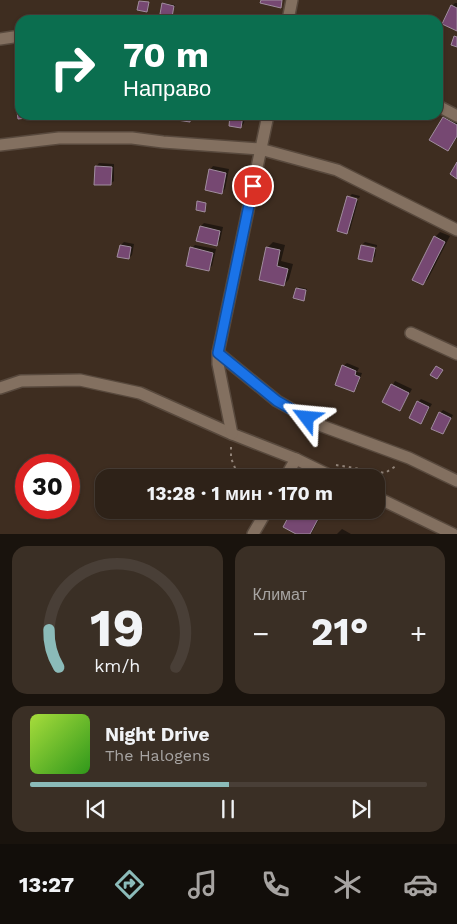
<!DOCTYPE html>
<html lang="ru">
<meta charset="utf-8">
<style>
:root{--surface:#2e2218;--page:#3a2f25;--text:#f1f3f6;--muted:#a7a4a2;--line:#493f37;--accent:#8bbbb9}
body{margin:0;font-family:"Work Sans",sans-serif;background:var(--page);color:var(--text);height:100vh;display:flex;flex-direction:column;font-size:19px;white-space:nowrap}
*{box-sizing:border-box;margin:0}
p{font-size:16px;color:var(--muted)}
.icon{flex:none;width:28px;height:28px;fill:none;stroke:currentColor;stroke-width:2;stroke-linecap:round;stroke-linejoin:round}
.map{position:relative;height:534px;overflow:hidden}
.details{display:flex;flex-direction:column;gap:12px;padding:12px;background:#19130d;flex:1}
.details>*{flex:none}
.banner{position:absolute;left:15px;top:15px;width:428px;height:105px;border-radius:15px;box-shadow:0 1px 4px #0004,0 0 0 1px var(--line);background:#0b6e4f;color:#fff;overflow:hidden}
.speed{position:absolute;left:15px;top:454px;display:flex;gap:10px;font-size:25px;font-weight:700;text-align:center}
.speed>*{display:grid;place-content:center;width:65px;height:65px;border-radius:50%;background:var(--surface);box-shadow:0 1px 4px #0004,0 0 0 1px var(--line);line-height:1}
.speed .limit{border:8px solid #d22;background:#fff;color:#111}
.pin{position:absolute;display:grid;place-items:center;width:42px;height:42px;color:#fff;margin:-21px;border:2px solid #fff;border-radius:50%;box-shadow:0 1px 5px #0007}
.me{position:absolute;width:55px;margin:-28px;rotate:299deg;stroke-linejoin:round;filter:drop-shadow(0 0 4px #0008)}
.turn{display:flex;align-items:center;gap:18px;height:105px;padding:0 25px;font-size:22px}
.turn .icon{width:65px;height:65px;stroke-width:2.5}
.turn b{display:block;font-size:35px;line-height:42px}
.big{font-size:38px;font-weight:700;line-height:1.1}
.details .tile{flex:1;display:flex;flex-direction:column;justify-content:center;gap:8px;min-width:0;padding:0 18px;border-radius:15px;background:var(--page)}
.details .dial{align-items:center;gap:0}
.dial svg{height:130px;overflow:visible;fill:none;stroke:var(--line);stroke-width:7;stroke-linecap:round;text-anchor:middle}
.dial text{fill:var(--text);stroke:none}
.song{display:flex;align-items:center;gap:15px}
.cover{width:60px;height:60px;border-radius:8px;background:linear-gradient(135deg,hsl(80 70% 55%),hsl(110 70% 35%))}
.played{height:5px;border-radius:2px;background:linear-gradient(90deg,var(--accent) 50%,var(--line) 50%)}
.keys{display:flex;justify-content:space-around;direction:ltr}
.heat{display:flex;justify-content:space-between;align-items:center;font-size:28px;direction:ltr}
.details .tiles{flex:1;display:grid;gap:12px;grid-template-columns:1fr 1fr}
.tile:last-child{grid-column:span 2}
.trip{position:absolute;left:95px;top:469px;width:290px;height:50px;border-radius:15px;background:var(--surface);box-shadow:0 1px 4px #0004,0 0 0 1px var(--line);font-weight:700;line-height:50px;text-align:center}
.tab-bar{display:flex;height:80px;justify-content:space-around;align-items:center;background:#120e0a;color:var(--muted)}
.tab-bar .icon{width:35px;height:35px}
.tab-bar .active{color:var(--accent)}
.tab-bar b{font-size:22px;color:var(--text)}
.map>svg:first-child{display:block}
</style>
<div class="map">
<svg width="457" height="534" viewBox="0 0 457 534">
<rect width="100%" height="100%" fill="#3e2d20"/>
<!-- shadow -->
<g fill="#0007">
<polygon points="164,3 175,5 172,15 163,4"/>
<polygon points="455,3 457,3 457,29 452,6"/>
<polygon points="394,16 409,20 391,20"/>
<polygon points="449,112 457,117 457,138 448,149 431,139 444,117"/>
<polygon points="232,115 245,115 244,123 241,127"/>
<polygon points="99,163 114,164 114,181 110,184 96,167"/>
<polygon points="213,166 229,169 225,189 222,192 210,170"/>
<polygon points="352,194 360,196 359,198 350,196"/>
<polygon points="349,198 358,201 350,230 347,233"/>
<polygon points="204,223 223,227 220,241 216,245 201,226"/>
<polygon points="440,232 450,236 428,279 423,284 435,237"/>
<polygon points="124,242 134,244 132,255 129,258 121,245"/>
<polygon points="273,242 285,245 281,261 293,264 289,279 284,285 268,247"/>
<polygon points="365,242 377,245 377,247 363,244"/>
<polygon points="195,245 216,249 212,266 208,269 192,248"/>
<polygon points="362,245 376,249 375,257 371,260"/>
<polygon points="299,287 307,289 303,300 295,298"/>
<polygon points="347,363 359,368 357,372 362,373 357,387 353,391 343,366"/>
<polygon points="395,381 412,389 400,410 383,402"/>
<polygon points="421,399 432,404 421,422 418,402"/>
<polygon points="443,410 453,415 443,433 440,413"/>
<polygon points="294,510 315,510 322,514 311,534 298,534 285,527"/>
<polygon points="342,529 351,534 337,534"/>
</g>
<!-- building -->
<g fill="#764872" stroke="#a08d9e">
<polygon points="261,0 282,0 281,8 260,3"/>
<polygon points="139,1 149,2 147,12 137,10"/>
<polygon points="162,3 174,6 172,17 160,14"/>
<polygon points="451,5 457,8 457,31 442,24"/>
<polygon points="454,36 457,37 457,47 451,45"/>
<polygon points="16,103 20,103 20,115 34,115 35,117 18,119"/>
<polygon points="178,115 191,115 190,122 177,120"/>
<polygon points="196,115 219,115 218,120 196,117"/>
<polygon points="230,115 243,115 241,128 229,126"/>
<polygon points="443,117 457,125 457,136 448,151 429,140"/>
<polygon points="457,162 457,179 450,174"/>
<polygon points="95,166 112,167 111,185 94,185"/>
<polygon points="209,169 226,173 222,194 205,190"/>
<polygon points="347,196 357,199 347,234 337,231"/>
<polygon points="197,201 206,203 205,212 196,210"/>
<polygon points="200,226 220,231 217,246 196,241"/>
<polygon points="434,236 445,242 423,285 412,280"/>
<polygon points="120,245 131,247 129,259 117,257"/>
<polygon points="361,245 375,248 372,262 358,259"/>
<polygon points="190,247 213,253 209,271 186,266"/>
<polygon points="266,247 280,250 277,266 288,269 284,286 259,280"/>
<polygon points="296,288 306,290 304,301 293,298"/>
<polygon points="342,365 356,371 355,375 360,377 354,392 335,385"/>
<polygon points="436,366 443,370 437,379 430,375"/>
<polygon points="391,384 409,393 400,411 382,402"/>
<polygon points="417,401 429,407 421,424 409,418"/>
<polygon points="439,412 451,418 443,434 431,429"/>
<polygon points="292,510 300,510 318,519 310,534 296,534 283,527"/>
</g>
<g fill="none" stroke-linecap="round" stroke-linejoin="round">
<defs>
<g id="minor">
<polyline points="288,20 292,0"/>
<polyline points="0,39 20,36"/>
<polyline points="438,106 457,116"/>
<polyline points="0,145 59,138 132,138 163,142 260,149 337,170 457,230"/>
<polyline points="411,333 457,354"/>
<polyline points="218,353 277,401 322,426 409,458 457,481"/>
<polyline points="0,388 21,381 80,380 140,393 232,434 296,459 335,478"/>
<polyline points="232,434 218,364 218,353 268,115"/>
<polyline points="285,478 296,459"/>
<polyline points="376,497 453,534"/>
<polyline points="253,534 267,510"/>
</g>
</defs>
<!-- minor casing -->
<use href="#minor" stroke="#58493d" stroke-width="14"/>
<!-- path -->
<g stroke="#928479" stroke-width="2" stroke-dasharray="2.5 4" stroke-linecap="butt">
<polyline points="231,447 231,458 239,478"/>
<polyline points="336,465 385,473 396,466"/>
</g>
<!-- minor -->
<use href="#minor" stroke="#837060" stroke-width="11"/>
</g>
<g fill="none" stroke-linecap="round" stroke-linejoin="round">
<defs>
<polyline id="route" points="253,186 218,353 277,401 307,418"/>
</defs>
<!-- route casing -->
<use href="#route" stroke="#114b97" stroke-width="12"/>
<!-- route -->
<use href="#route" stroke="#1a73e8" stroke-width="9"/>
</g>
</svg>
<div class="speed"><div class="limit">30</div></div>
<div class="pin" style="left:253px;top:186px;background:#d93025"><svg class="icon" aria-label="arrive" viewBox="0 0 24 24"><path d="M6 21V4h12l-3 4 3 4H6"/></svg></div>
<svg class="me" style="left:307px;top:418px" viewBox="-20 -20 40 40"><path d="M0-17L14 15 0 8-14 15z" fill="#1a73e8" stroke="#fff" stroke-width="4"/></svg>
<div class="trip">13:28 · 1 мин · 170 m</div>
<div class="banner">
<div class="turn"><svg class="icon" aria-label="right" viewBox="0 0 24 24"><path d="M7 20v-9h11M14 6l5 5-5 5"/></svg><div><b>70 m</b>Направо</div></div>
</div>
</div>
<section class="details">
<div class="tiles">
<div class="tile dial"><svg viewBox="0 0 100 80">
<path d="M14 69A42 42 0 1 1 86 69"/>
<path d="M14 69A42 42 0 0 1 8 46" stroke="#8bbbb9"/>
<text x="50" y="56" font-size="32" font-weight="700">19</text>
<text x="50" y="72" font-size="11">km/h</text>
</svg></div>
<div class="tile"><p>Климат</p>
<div class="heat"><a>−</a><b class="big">21°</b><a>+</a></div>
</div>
<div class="tile">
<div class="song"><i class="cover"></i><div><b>Night Drive</b><p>The Halogens</p></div></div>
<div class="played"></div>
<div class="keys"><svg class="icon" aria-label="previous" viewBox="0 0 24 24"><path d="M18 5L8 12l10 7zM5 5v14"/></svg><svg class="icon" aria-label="pause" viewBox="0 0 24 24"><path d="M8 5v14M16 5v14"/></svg><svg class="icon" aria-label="next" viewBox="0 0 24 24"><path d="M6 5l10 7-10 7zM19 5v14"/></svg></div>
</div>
</div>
</section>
<nav class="tab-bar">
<b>13:27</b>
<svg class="icon active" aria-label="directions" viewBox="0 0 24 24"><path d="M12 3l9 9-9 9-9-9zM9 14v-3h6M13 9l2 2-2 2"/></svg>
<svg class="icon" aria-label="music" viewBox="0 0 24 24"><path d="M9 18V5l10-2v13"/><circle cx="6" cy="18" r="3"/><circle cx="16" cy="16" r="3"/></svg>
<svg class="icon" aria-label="phone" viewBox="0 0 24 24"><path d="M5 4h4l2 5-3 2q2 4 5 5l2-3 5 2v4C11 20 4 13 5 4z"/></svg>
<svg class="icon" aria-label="climate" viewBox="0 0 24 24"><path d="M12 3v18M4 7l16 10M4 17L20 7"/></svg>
<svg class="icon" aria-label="car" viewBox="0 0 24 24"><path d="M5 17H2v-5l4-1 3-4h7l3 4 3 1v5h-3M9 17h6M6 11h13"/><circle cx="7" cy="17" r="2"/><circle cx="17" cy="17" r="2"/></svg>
</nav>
